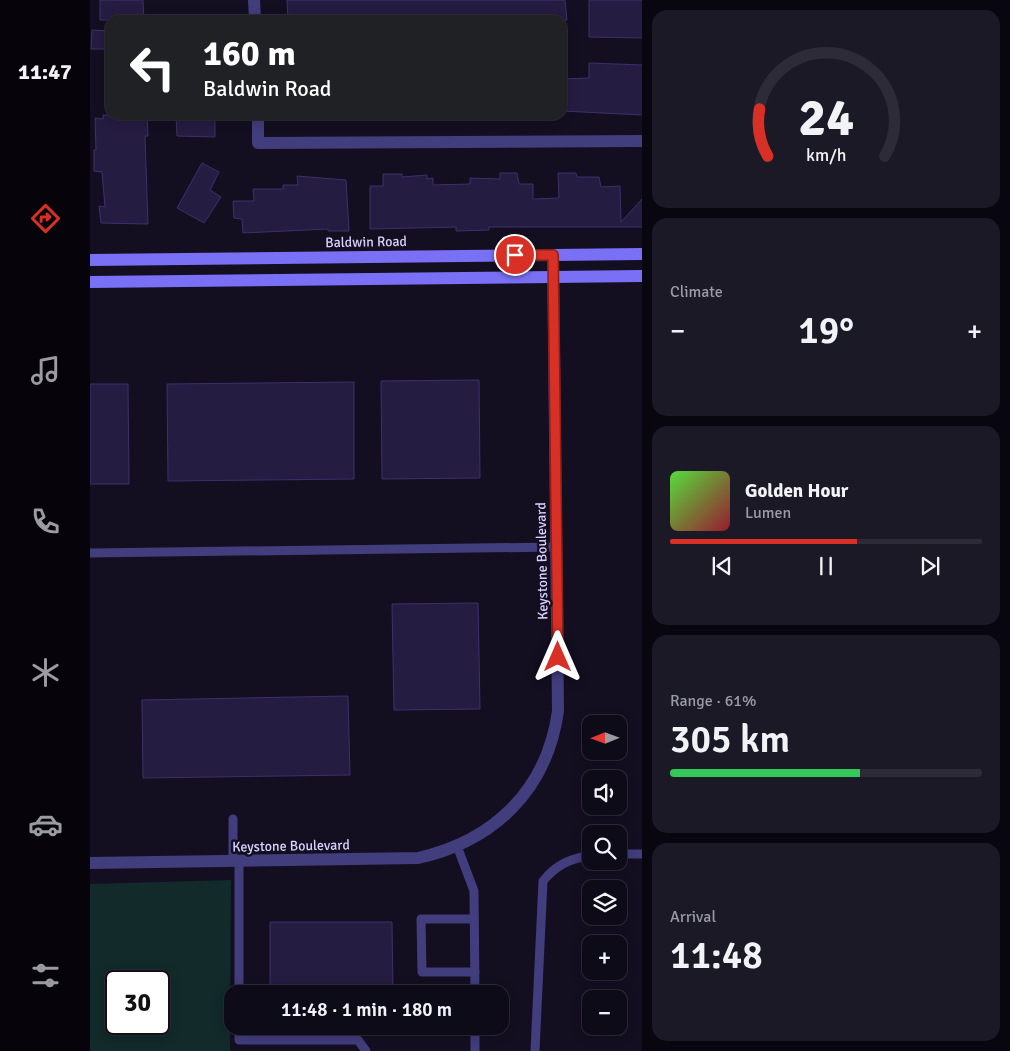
<!DOCTYPE html>
<meta charset="utf-8">
<style>
:root{--surface:#0e0b19;--page:#1c1926;--text:#f1f3f6;--muted:#9b9ba2;--line:#2e2b38;--accent:#d93025}
body{margin:0;font-family:Signika,sans-serif;background:var(--page);color:var(--text);height:100vh;display:flex;flex-direction:column;font-size:19px;white-space:nowrap}
*{box-sizing:border-box;margin:0}
p{font-size:16px;color:var(--muted)}
.icon{flex:none;width:28px;height:28px;fill:none;stroke:currentColor;stroke-width:2;stroke-linecap:round;stroke-linejoin:round}
.map{position:relative;flex:1;overflow:hidden}
.drawer{display:flex;flex-direction:column;gap:10px;padding:10px;background:#08060e;width:368px}
.drawer>*{flex:none}
.top-card{position:absolute;left:15px;top:15px;width:462px;height:105px;border-radius:15px;box-shadow:0 2px 12px #0003,0 0 0 1px var(--line);background:#202124;color:#fff;overflow:hidden}
.needle{width:32px;rotate:269deg}
.controls{position:absolute;left:492px;top:715px;display:grid;gap:10px}
.controls a{display:grid;place-items:center;width:45px;height:45px;border-radius:10px;background:var(--surface);box-shadow:0 2px 12px #0003,0 0 0 1px var(--line);font-size:25px}
.speed{position:absolute;left:15px;top:970px;display:flex;gap:10px;font-size:25px;font-weight:700;text-align:center}
.speed>*{display:grid;place-content:center;width:65px;height:65px;border-radius:50%;background:var(--surface);box-shadow:0 2px 12px #0003,0 0 0 1px var(--line);line-height:1}
.speed .limit{border:2px solid #111;border-radius:8px;background:#fff;color:#111}
.pin{position:absolute;display:grid;place-items:center;width:42px;height:42px;color:#fff;margin:-21px;border:2px solid #fff;border-radius:50%;box-shadow:0 1px 5px #0007}
.me{position:absolute;width:55px;margin:-28px;rotate:0deg;stroke-linejoin:round;filter:drop-shadow(0 0 4px #0008)}
.turn{display:flex;align-items:center;gap:18px;height:105px;padding:0 15px;font-size:22px}
.turn .icon{width:65px;height:65px;stroke-width:2.5}
.turn b{display:block;font-size:35px;line-height:42px}
.big{font-size:38px;font-weight:600;line-height:1.1}
.drawer .tile{flex:1;display:flex;flex-direction:column;justify-content:center;gap:8px;min-width:0;padding:0 18px;border-radius:15px;background:var(--page)}
.drawer .dial{align-items:center;gap:0}
.dial svg{height:130px;overflow:visible;fill:none;stroke:var(--line);stroke-width:7;stroke-linecap:round;text-anchor:middle}
.dial text{fill:var(--text);stroke:none}
.song{display:flex;align-items:center;gap:15px}
.cover{width:60px;height:60px;border-radius:8px;background:linear-gradient(135deg,hsl(110 70% 55%),hsl(350 70% 35%))}
.played{height:5px;border-radius:2px;background:linear-gradient(90deg,var(--accent) 60%,var(--line) 60%)}
.keys{display:flex;justify-content:space-around;direction:ltr}
.heat{display:flex;justify-content:space-between;align-items:center;font-size:28px;direction:ltr}
.charge{height:8px;border-radius:4px;background:linear-gradient(90deg,#34c759 61%,var(--line) 0)}
.trip{position:absolute;left:134px;top:985px;width:285px;height:50px;border-radius:15px;background:var(--surface);box-shadow:0 2px 12px #0003,0 0 0 1px var(--line);font-weight:600;line-height:50px;text-align:center}
main{display:flex;flex:1;min-height:0}
.tabs{display:flex;flex-direction:column;width:90px;justify-content:space-around;align-items:center;background:#06040a;color:var(--muted)}
.tabs .icon{width:35px;height:35px}
.tabs .active{color:var(--accent)}
.tabs b{font-size:22px;color:var(--text)}
.map>svg:first-child{display:block}
</style>
<main>
<nav class="tabs">
<b>11:47</b>
<svg class="icon active" aria-label="directions" viewBox="0 0 24 24"><path d="M12 3l9 9-9 9-9-9zM9 14v-3h6M13 9l2 2-2 2"/></svg>
<svg class="icon" aria-label="music" viewBox="0 0 24 24"><path d="M9 18V5l10-2v13"/><circle cx="6" cy="18" r="3"/><circle cx="16" cy="16" r="3"/></svg>
<svg class="icon" aria-label="phone" viewBox="0 0 24 24"><path d="M5 4h4l2 5-3 2q2 4 5 5l2-3 5 2v4C11 20 4 13 5 4z"/></svg>
<svg class="icon" aria-label="climate" viewBox="0 0 24 24"><path d="M12 3v18M4 7l16 10M4 17L20 7"/></svg>
<svg class="icon" aria-label="car" viewBox="0 0 24 24"><path d="M5 17H2v-5l4-1 3-4h7l3 4 3 1v5h-3M9 17h6M6 11h13"/><circle cx="7" cy="17" r="2"/><circle cx="17" cy="17" r="2"/></svg>
<svg class="icon" aria-label="filters" viewBox="0 0 24 24"><path d="M4 7h16M4 17h16"/><circle cx="9" cy="7" r="2"/><circle cx="15" cy="17" r="2"/></svg>
</nav>
<div class="map">
<svg width="553" height="1051" viewBox="0 0 553 1051">
<rect width="100%" height="100%" fill="#130f21"/>
<!-- green -->
<path fill="#122a2a" fill-rule="evenodd" d="M141,880L140,1051H0V884ZM26,981H69V1024H26Z"/>
<!-- building -->
<g fill="#251c41" stroke="#3e306b">
<polygon points="10,0 53,0 54,20 10,20"/>
<polygon points="197,0 475,0 477,20 198,20"/>
<polygon points="499,0 553,0 553,38 499,37"/>
<polygon points="2,30 20,31 20,49 1,49"/>
<polygon points="499,63 553,65 553,115 472,111 472,79 499,78"/>
<polygon points="13,115 57,115 58,136 55,136 58,224 11,223 9,206 15,207 12,172 4,171 4,150 6,150 5,118 13,119"/>
<polygon points="86,115 125,115 125,137 87,136"/>
<polygon points="112,163 129,172 120,190 131,197 114,223 87,208"/>
<polygon points="410,173 427,173 429,184 443,184 443,199 469,198 468,173 486,173 487,177 509,177 511,187 530,186 531,222 553,198 553,227 399,227 399,230 366,231 366,227 280,229 280,186 293,186 293,174 312,174 312,177 337,175 337,179 343,178 343,185 380,184 380,178 410,179"/>
<polygon points="207,176 256,180 259,231 238,231 238,229 153,233 152,219 144,218 143,201 164,201 163,189 193,189 193,185 208,185"/>
<polygon points="389,380 390,478 292,479 291,381"/>
<polygon points="264,382 264,479 78,481 77,384"/>
<polygon points="0,384 38,384 39,484 0,484"/>
<polygon points="388,603 390,709 304,710 302,604"/>
<polygon points="258,696 260,775 53,778 52,700"/>
<polygon points="180,922 302,922 303,994 180,994"/>
</g>
<g fill="none" stroke-linecap="round" stroke-linejoin="round">
<!-- lane -->
<g stroke="#423d7d" stroke-width="9">
<polyline points="0,553 467,547"/>
<polyline points="367,846 384,891 385,994"/>
<polyline points="529,854 553,854"/>
<polyline points="143,861 143,819"/>
<polyline points="384,919 331,919 332,972 385,972"/>
<polyline points="149,994 149,861"/>
<polyline points="149,1026 149,1040 268,1040 276,1051"/>
<polyline points="385,1051 385,1026"/>
<path d="M445,1051L453,881C467,864 480,859 501,855"/>
</g>
<!-- street -->
<g stroke="#423d7d" stroke-width="12">
<polyline points="164,0 165,20"/>
<polyline points="168,115 168,143 553,141"/>
<path d="M0,863L328,858C404,841 457,790 468,711L463,255"/>
</g>
<!-- secondary -->
<g stroke="#7970f5" stroke-width="12">
<polyline points="0,260 553,254"/>
<polyline points="0,282 553,276"/>
</g>
</g>
<g fill="none" stroke-linecap="round" stroke-linejoin="round">
<defs>
<polyline id="route" points="425,255 463,255 468,657"/>
</defs>
<!-- route casing -->
<use href="#route" stroke="#8d1f18" stroke-width="12"/>
<!-- route -->
<use href="#route" stroke="#d93025" stroke-width="9"/>
</g>
<g text-anchor="middle" dominant-baseline="central" stroke-width="5" stroke-linejoin="round" paint-order="stroke">
<!-- street labels -->
<g font-size="14" fill="#d9d2fc" stroke="#130f21">
<text transform="translate(276 242) rotate(-1)">Baldwin Road</text>
<text transform="translate(452 561) rotate(-91)">Keystone Boulevard</text>
<text transform="translate(201 846) rotate(-1)">Keystone Boulevard</text>
</g>
</g>
</svg>
<div class="controls">
<a><svg class="needle" viewBox="-14 -14 28 28"><path d="M0-13l5 13h-10z" fill="#e53935"/><path d="M0 13l5-13h-10z" fill="#9b9ba2"/></svg></a>
<a><svg class="icon" aria-label="sound" viewBox="0 0 24 24"><path d="M4 9h4l5-4v14l-5-4H4zM17 9q2 3 0 6"/></svg></a>
<a><svg class="icon" aria-label="search" viewBox="0 0 24 24"><circle cx="10" cy="10" r="6"/><path d="M15 15l6 6"/></svg></a>
<a><svg class="icon" aria-label="layers" viewBox="0 0 24 24"><path d="M12 4l9 5-9 5-9-5zM3 14l9 5 9-5"/></svg></a>
<a>+</a>
<a>−</a>
</div>
<div class="speed"><div class="limit">30</div></div>
<div class="pin" style="left:425px;top:255px;background:#d93025"><svg class="icon" aria-label="arrive" viewBox="0 0 24 24"><path d="M6 21V4h12l-3 4 3 4H6"/></svg></div>
<svg class="me" style="left:468px;top:657px" viewBox="-20 -20 40 40"><path d="M0-17L14 15 0 8-14 15z" fill="#d93025" stroke="#fff" stroke-width="4"/></svg>
<div class="trip">11:48 · 1 min · 180 m</div>
<div class="top-card">
<div class="turn"><svg class="icon" aria-label="left" viewBox="0 0 24 24"><path d="M17 20v-9H6M10 6l-5 5 5 5"/></svg><div><b>160 m</b>Baldwin Road</div></div>
</div>
</div>
<section class="drawer">
<div class="tile dial"><svg viewBox="0 0 100 80">
<path d="M14 69A42 42 0 1 1 86 69"/>
<path d="M14 69A42 42 0 0 1 9 40" stroke="#d93025"/>
<text x="50" y="56" font-size="32" font-weight="700">24</text>
<text x="50" y="72" font-size="11">km/h</text>
</svg></div>
<div class="tile"><p>Climate</p>
<div class="heat"><a>−</a><b class="big">19°</b><a>+</a></div>
</div>
<div class="tile">
<div class="song"><i class="cover"></i><div><b>Golden Hour</b><p>Lumen</p></div></div>
<div class="played"></div>
<div class="keys"><svg class="icon" aria-label="previous" viewBox="0 0 24 24"><path d="M18 5L8 12l10 7zM5 5v14"/></svg><svg class="icon" aria-label="pause" viewBox="0 0 24 24"><path d="M8 5v14M16 5v14"/></svg><svg class="icon" aria-label="next" viewBox="0 0 24 24"><path d="M6 5l10 7-10 7zM19 5v14"/></svg></div>
</div>
<div class="tile"><p>Range · 61%</p><b class="big">305 km</b><div class="charge"></div></div>
<div class="tile"><p>Arrival</p><b class="big">11:48</b></div>
</section>
</main>
